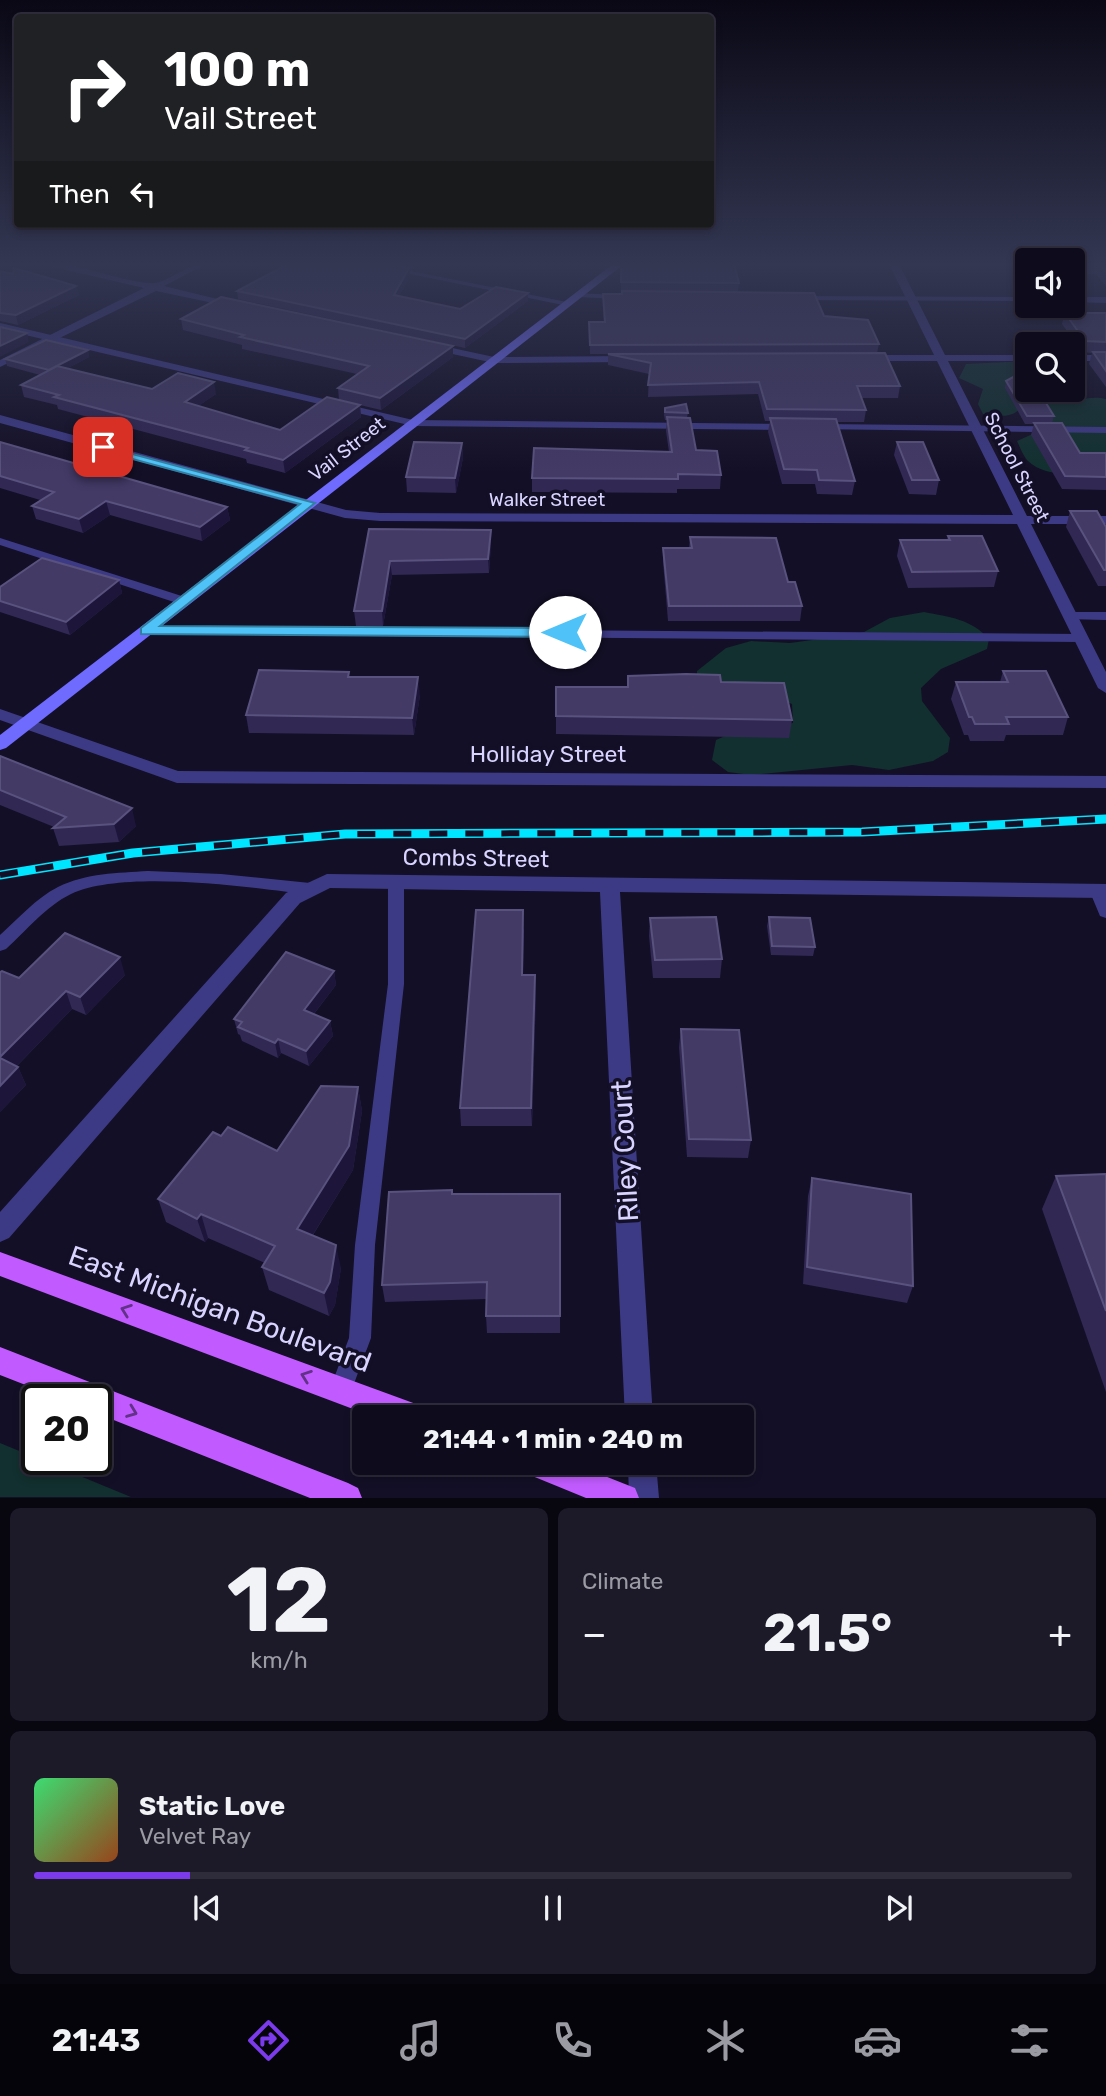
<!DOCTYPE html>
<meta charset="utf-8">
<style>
body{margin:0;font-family:Rubik,sans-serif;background:#1c1929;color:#f1f3f6;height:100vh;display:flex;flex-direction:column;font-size:26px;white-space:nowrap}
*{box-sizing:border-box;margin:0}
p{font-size:23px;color:#9b9ba3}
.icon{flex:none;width:38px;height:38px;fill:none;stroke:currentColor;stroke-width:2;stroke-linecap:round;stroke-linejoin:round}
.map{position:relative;height:1498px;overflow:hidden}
.side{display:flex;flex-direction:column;gap:10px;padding:10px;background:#08060f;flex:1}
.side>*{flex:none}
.guide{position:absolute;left:14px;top:14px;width:700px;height:214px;border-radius:7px;box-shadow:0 4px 10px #0003,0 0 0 2px #2e2b3b;background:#202124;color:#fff;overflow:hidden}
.fabs{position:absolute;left:1015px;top:248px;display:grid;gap:14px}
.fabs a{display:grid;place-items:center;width:70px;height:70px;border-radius:7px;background:#0e0b1c;box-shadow:0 4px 10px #0003,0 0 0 2px #2e2b3b;font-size:35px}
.speed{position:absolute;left:21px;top:1384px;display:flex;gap:14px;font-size:35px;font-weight:700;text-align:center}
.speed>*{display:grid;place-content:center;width:91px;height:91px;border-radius:50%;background:#0e0b1c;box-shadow:0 4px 10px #0003,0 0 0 2px #2e2b3b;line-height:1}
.speed .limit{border:4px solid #111;border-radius:10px;background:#fff;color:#111}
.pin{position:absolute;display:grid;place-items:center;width:60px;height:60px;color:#fff;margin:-30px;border-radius:14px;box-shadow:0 4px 10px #0006}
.me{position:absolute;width:77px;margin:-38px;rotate:270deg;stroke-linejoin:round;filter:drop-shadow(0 0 5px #0008)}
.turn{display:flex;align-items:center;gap:24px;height:147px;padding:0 35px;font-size:32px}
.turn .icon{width:91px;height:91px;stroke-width:2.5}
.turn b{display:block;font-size:49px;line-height:60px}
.then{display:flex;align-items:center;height:66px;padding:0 35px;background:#0003;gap:14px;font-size:26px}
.big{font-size:52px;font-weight:700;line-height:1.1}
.side .tile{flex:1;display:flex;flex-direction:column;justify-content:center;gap:10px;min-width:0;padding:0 24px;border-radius:10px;background:#1c1929}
.side .dial{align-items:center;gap:0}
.dial b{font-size:91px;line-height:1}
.song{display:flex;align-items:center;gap:21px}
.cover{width:84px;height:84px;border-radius:10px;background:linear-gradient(135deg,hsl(140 70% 55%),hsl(20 70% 35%))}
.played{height:7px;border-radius:4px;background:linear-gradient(90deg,#7c3aed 15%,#2e2b3b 15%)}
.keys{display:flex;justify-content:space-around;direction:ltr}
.heat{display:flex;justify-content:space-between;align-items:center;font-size:38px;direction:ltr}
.side .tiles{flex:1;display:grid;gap:10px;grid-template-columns:1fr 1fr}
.tile:last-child{grid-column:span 2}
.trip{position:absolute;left:352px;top:1405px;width:402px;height:70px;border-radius:7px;background:#0e0b1c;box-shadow:0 4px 10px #0003,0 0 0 2px #2e2b3b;font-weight:700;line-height:70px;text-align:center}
.menu{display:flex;height:112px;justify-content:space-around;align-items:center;background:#06040b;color:#9b9ba3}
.menu .icon{width:49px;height:49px}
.menu .active{color:#7c3aed}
.menu b{font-size:32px;color:#f1f3f6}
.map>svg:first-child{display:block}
.green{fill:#12302f}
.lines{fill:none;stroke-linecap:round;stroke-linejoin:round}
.lane{fill:#3d3a85;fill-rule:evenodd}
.street{fill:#3d3a85;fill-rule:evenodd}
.secondary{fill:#6f6bff;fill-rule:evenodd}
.primary{fill:#c25bff;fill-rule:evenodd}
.rail-casing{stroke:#00e5ff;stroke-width:9}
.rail{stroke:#130f26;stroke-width:6;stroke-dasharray:18;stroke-linecap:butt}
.wall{fill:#312854}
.shaded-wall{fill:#1d163a}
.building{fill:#433a66;stroke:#5a527e;stroke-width:2}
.oneway{stroke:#623188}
.route{fill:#4fc3f7;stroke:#337fa1;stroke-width:2}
.labels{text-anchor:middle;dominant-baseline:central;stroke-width:7;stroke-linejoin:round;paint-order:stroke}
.far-street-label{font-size:19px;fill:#d9d4ff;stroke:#130f26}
.street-label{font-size:23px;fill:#d9d4ff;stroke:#130f26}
.near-street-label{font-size:28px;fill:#d9d4ff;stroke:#130f26}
</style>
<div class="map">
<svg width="1106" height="1498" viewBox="0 0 1106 1498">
<rect width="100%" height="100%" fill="#130f26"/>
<g class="green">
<path d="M1027 361V390H1047L1052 402C1071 405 1087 394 1106 399V469C1082 472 1048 480 1028 461 1023 456 1020 447 1017 441L1037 432 1043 424 1021 408C1011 419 997 416 983 414L978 404 983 389 959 378 966 364Z"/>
<path d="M924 612C950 617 971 619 989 639L987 649 941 669 921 688 922 701 950 738 948 752 933 761 889 770 852 765 751 775 728 772 712 760 716 740 732 733 793 723 792 704 774 696 697 683V671L726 648 751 641 790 643 834 637 864 632 890 618Z"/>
<polygon points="0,1443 131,1497 0,1497"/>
</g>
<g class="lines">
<g class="lane">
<polygon points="361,264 375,264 572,303 568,306"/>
<polygon points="575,293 620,295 624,297 620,299 578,297 575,297"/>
<polygon points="795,296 1027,297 1027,301 798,300 795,300"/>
<polygon points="1106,297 1106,303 1073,302 1073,297"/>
<polygon points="0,323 413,420 786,424 791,427 786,430 413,426 0,329"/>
<polygon points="820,424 1106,427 1106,433 816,429 816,425"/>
<polygon points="0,538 188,598 190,601 184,605 180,604 0,545"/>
<polygon points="1070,612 1106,612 1106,620 1066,619 1064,616 1066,613"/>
<polygon points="146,627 1081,634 1087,638 1081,642 142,634 140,631"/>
<path d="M148 871 221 874 310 883 316 885 318 889 316 893 310 895C252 887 123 869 71 894 46 906 26 931 6 949L0 951V935C18 919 36 898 58 887 86 873 118 873 148 871Z"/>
<polygon points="396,876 402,878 404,882 404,984 375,1245 371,1338 349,1397 341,1400 333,1397 330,1389 349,1338 355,1245 388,984 388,882 390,878"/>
<polygon points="1098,886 1104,888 1106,892 1106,918 1100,916 1090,892 1092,888"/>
</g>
<g class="street">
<path d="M41 264C77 261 113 280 150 283 166 285 185 264 206 264L164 286 242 305 237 308 156 291 0 367V360L144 288Z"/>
<polygon points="889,264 899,264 945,355 1027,355 1027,361 948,361 1027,516 1106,516 1106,524 1031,524 1106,672 1106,693 1098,688 1017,524 380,521 345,518 0,423 0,415 346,510 380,513 1013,515 937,361 865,361 859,358 865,355 934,355"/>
<polygon points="429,343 494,357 631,356 637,359 631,362 494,363 425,348 423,346"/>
<rect x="1073" y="355" width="33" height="6"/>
<polygon points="0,709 178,771 1106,776 1106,788 177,783 0,720"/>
<polygon points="327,874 1106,884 1106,898 620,892 653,1418 625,1418 600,892 330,888 300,903 9,1238 0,1242 0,1212 286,893"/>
<polygon points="628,1463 656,1463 659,1498 629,1498"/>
</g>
<polygon class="secondary" points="613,264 624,264 6,748 0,750 0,735"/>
<g class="primary">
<polygon points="0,1252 416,1404 426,1408 430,1418 377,1418 0,1276"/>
<polygon points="0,1347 348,1483 358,1488 362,1498 310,1498 96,1413 96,1400 64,1400 0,1375"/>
<polygon points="521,1463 572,1463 635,1488 639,1498 586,1498 525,1473"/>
</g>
<g class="rail-casing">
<polyline id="rail" points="0,875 133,853 345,834 862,832 1106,819"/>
</g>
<use href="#rail" class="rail"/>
</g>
<g class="wall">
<polygon points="386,264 417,264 414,269"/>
<polygon points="621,264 739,283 738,292 621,291"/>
<polygon points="1019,264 1027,264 1027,273 1026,273"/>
<polygon points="1073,264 1106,264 1106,286 1096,274 1073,274"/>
<polygon points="303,265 409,268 410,277 399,296 460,309 528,301 465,348 238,299 237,291"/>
<polygon points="0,271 76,286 79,295 18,325 0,321"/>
<polygon points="603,294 824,316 879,344 877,353 900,386 898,398 861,398 866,410 864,422 837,422 855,481 852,495 817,494 815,484 782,484 768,432 770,421 765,421 758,394 648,397 649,374 608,365 608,354 590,354 589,322 604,322"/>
<polygon points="1065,313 1106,313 1106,387 1089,364 1092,353 1082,352 1062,324"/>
<polygon points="181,319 453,357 381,410 360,405 361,417 285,473 247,463 246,459 58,409 57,405 24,397 21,385 40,375 7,366 5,359 88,350 89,357 68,368 152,389 216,394 198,406 280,430 339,400 338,388 357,374 242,349 242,345 183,330"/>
<polygon points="1006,381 1054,416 1052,423 1080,453 1106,453 1106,490 1062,489 1031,435 1034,424 1025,424 1005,388"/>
<polygon points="665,408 688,413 687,417 696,450 721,475 720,489 677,489 677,493 532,492 532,478 669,452 666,431 667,420 665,420 664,415"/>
<polygon points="0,442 227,507 230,520 202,541 110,515 83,533 36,519 32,506 40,500 0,488"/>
<polygon points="897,442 939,480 936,495 909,494 894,455"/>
<polygon points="462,443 463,458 456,493 407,492 406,477"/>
<polygon points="1070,511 1106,527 1106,586 1098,586 1066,527"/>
<polygon points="369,529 491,544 489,573 392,575 383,626 356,626 354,611"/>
<polygon points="948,536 998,571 994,587 908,588 897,556 900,540 947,540"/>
<polygon points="690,537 788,582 802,606 800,621 668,621 663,562 663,548 689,548"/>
<polygon points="119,580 122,593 70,635 0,612 0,587"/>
<polygon points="1003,671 1068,717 1063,735 1006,735 1004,741 970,741 968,735 964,735 951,699 956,682 1000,682"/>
<polygon points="628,676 721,682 792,720 789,738 556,734 556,716 627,687"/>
<polygon points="420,695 414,735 249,733 246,715"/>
<polygon points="0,756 136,826 119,842 59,846 53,828 54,827 0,805"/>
<polygon points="769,917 815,947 813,956 771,955 767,926"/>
<polygon points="650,918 722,959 720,978 653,978 649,936"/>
<polygon points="524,928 523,975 536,993 532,1126 461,1126 460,1108"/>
<polygon points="334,971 336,985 314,1014 330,1021 333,1036 309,1066 281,1053 278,1058 242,1041 240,1035 238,1034 234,1019"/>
<polygon points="125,975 86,1015 72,1009 17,1066 18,1067 26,1085 0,1112 19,978"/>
<polygon points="681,1029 751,1140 748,1158 687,1157 679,1047"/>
<polygon points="358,1087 362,1111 353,1170 313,1235 341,1268 335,1305 329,1316 269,1290 262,1267 265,1263 208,1238 205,1242 166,1222 158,1199 221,1136 277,1151"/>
<polygon points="1106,1174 1106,1392 1042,1209 1056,1176"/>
<polygon points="812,1178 913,1286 907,1303 803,1284 808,1196"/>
<polygon points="453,1194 560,1194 560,1333 487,1333 486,1316 486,1299 385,1302 382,1285"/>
</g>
<g class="shaded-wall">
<polygon points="409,268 410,277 395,303 394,295"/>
<polygon points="76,286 79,295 18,325 16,315"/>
<polygon points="528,293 528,301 465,348 465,339"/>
<polygon points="27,333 29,342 0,357 0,346"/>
<polygon points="453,346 453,357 381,410 380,398"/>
<polygon points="88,350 89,357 51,377 49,370"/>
<polygon points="214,382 216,394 187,414 185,402"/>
<polygon points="360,405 361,417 285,473 283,460"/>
<polygon points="462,443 463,458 456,493 455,478"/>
<polygon points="106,501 110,515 83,533 79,519"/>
<polygon points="227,507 230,520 202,541 200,527"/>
<polygon points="491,530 491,544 489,573 488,559"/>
<polygon points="390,561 392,575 383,626 382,611"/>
<polygon points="119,580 122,593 70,635 66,622"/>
<polygon points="418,677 420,695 414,735 412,718"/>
<polygon points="132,808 136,826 119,842 114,824"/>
<polygon points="120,957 125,975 86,1015 80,997"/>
<polygon points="334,971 336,985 306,1024 304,1010"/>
<polygon points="535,975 536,993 532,1126 531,1108"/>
<polygon points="66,991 72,1009 7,1076 0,1057"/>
<polygon points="330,1021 333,1036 309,1066 306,1051"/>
<polygon points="278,1039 281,1053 278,1058 275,1043"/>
<polygon points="18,1067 26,1085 0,1112 0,1086"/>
<polygon points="358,1087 362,1111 353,1170 302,1252 297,1229"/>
<polygon points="201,1214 208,1238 205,1242 197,1219"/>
<polygon points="336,1245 341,1268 335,1305 329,1316 324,1293"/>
</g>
<g class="building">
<polygon points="288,264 303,265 306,264 385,264 409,268 394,295 460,309 496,287 528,293 465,339 237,291"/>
<polygon points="621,264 734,264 739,283 621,282"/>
<polygon points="1100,264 1106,264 1106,272"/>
<polygon points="14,268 76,286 16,315 0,313 0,271 13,274"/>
<polygon points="622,291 814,293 824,316 868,320 879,344 590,345 589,322 605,322 603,294 622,294"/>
<polygon points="221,297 453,346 380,398 338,388 369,366 240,337 244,335 181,319"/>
<polygon points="1065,313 1106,313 1106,342 1085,341"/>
<polygon points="0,327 27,333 0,346"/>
<polygon points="46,340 88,350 49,370 5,359"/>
<polygon points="1093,352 1106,352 1106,371"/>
<polygon points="885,353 900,386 857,386 866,410 767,409 759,382 648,385 651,363 608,354"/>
<polygon points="57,366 152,389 178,373 214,382 185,402 280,430 327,397 360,405 283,460 245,450 248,448 54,397 59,395 21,385"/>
<polygon points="1026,370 1027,372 1027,390 1038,390 1054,416 1027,416 1006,381"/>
<polygon points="686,404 688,413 665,412 665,408"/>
<polygon points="667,417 690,418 696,450 717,451 721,475 678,474 678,479 532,478 534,448 672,452"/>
<polygon points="770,418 836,419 855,481 819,480 817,470 784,469"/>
<polygon points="1034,423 1062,423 1080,453 1106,453 1106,477 1065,476"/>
<polygon points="0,442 227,507 200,527 106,501 79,519 32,506 54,492 0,476"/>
<polygon points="414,442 462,443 455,478 406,477"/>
<polygon points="897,442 923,442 939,480 912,480"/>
<polygon points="1070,511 1097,511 1106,527 1106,570 1104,570"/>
<polygon points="369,529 491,530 488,559 390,561 382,611 354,611"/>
<polygon points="948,536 982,536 998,571 912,572 900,540 950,540"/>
<polygon points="690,537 776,538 788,582 795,582 802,606 669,606 663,548 692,548"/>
<polygon points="42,558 119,580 66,622 0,601 0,587"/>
<polygon points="259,670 349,672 348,677 418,677 412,718 246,715"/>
<polygon points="1003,671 1046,671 1068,717 1006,717 1009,724 975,724 972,717 969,717 956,682 1008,682"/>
<polygon points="686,674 720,675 721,682 784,683 792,720 556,716 556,687 628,687 628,676"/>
<polygon points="0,756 132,808 114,824 53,828 66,817 0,790"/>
<polygon points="476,910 523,910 522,975 535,975 531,1108 460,1108"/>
<polygon points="716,917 722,959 655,960 650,918"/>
<polygon points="769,917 810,918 815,947 772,946"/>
<polygon points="65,933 120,957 80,997 66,991 0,1057 0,972 2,971 19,978"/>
<polygon points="286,952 334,971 304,1010 330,1021 306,1051 278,1039 275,1043 238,1027 242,1022 234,1019"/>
<polygon points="681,1029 739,1030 751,1140 689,1139"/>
<polygon points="0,1058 18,1067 0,1086"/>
<polygon points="321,1086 358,1087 349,1146 297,1229 336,1245 330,1282 324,1293 262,1267 275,1246 201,1214 197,1219 158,1199 213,1132 221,1136 228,1127 277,1151"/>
<polygon points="1106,1174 1106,1311 1056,1176"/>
<polygon points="812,1178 911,1194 913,1286 807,1267"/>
<polygon points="452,1190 452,1194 560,1194 560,1316 486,1316 487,1282 382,1285 389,1192"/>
</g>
<defs><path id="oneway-chevron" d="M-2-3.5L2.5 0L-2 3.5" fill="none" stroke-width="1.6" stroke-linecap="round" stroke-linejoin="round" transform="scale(1.75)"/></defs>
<g class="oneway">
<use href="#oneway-chevron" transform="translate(126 1310) rotate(-160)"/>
<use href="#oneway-chevron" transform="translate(306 1376) rotate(-160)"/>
<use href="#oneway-chevron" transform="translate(132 1412) rotate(21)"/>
</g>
<linearGradient id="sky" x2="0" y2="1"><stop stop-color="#0a0815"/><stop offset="0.56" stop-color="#333752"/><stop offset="1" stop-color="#333752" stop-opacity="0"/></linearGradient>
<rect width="1106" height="473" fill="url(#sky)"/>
<polygon class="route" points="99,445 315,503 160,626 565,628 572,632 565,637 141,634 141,628 300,504 99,450"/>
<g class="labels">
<g class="far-street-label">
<text transform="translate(347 449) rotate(-38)">Vail Street</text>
<text transform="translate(1017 467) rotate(63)">School Street</text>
<text x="547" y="499">Walker Street</text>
</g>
<g class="street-label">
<text x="548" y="754">Holliday Street</text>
<text transform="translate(476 858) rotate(1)">Combs Street</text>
</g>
<g class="near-street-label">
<text transform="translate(625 1151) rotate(-93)">Riley Court</text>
<text transform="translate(220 1309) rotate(20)">East Michigan Boulevard</text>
</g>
</g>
</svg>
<div class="fabs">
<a><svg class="icon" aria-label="sound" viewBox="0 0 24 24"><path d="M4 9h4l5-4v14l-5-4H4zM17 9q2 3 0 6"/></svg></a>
<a><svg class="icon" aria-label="search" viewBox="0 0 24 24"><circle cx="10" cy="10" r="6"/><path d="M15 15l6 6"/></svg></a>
</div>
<div class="speed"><div class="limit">20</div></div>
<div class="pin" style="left:103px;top:447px;background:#d93025"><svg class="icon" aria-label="arrive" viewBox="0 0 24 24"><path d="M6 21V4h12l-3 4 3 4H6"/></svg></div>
<svg class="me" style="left:565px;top:632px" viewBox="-20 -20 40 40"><circle r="19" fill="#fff"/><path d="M0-13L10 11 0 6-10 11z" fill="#4fc3f7"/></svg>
<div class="trip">21:44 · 1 min · 240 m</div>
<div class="guide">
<div class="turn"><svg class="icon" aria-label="right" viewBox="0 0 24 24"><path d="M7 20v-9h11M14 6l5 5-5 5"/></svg><div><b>100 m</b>Vail Street</div></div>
<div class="then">Then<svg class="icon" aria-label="left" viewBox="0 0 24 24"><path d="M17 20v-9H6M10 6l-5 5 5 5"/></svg></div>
</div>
</div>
<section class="side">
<div class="tiles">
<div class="tile dial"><b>12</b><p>km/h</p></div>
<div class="tile"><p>Climate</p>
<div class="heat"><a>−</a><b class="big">21.5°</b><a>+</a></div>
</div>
<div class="tile">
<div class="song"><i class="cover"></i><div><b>Static Love</b><p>Velvet Ray</p></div></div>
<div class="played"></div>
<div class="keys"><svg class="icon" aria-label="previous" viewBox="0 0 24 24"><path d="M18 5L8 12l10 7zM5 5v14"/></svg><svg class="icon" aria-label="pause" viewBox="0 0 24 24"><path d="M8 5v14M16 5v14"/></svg><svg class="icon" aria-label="next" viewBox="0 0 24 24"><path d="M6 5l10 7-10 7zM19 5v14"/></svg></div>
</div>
</div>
</section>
<nav class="menu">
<b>21:43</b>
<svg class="icon active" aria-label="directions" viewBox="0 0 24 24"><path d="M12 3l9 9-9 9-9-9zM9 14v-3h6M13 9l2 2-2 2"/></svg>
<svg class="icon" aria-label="music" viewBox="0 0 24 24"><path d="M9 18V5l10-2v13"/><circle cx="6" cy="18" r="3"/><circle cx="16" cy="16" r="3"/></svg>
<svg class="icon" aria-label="phone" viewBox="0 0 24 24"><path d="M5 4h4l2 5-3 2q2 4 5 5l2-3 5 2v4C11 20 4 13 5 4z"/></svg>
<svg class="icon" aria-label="climate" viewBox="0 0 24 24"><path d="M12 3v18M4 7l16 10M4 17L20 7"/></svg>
<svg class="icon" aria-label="car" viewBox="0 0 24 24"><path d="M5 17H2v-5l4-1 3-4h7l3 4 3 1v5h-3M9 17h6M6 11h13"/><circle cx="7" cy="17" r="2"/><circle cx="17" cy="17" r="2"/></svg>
<svg class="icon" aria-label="filters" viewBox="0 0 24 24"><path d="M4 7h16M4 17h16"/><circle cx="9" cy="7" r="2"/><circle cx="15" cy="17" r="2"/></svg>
</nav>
